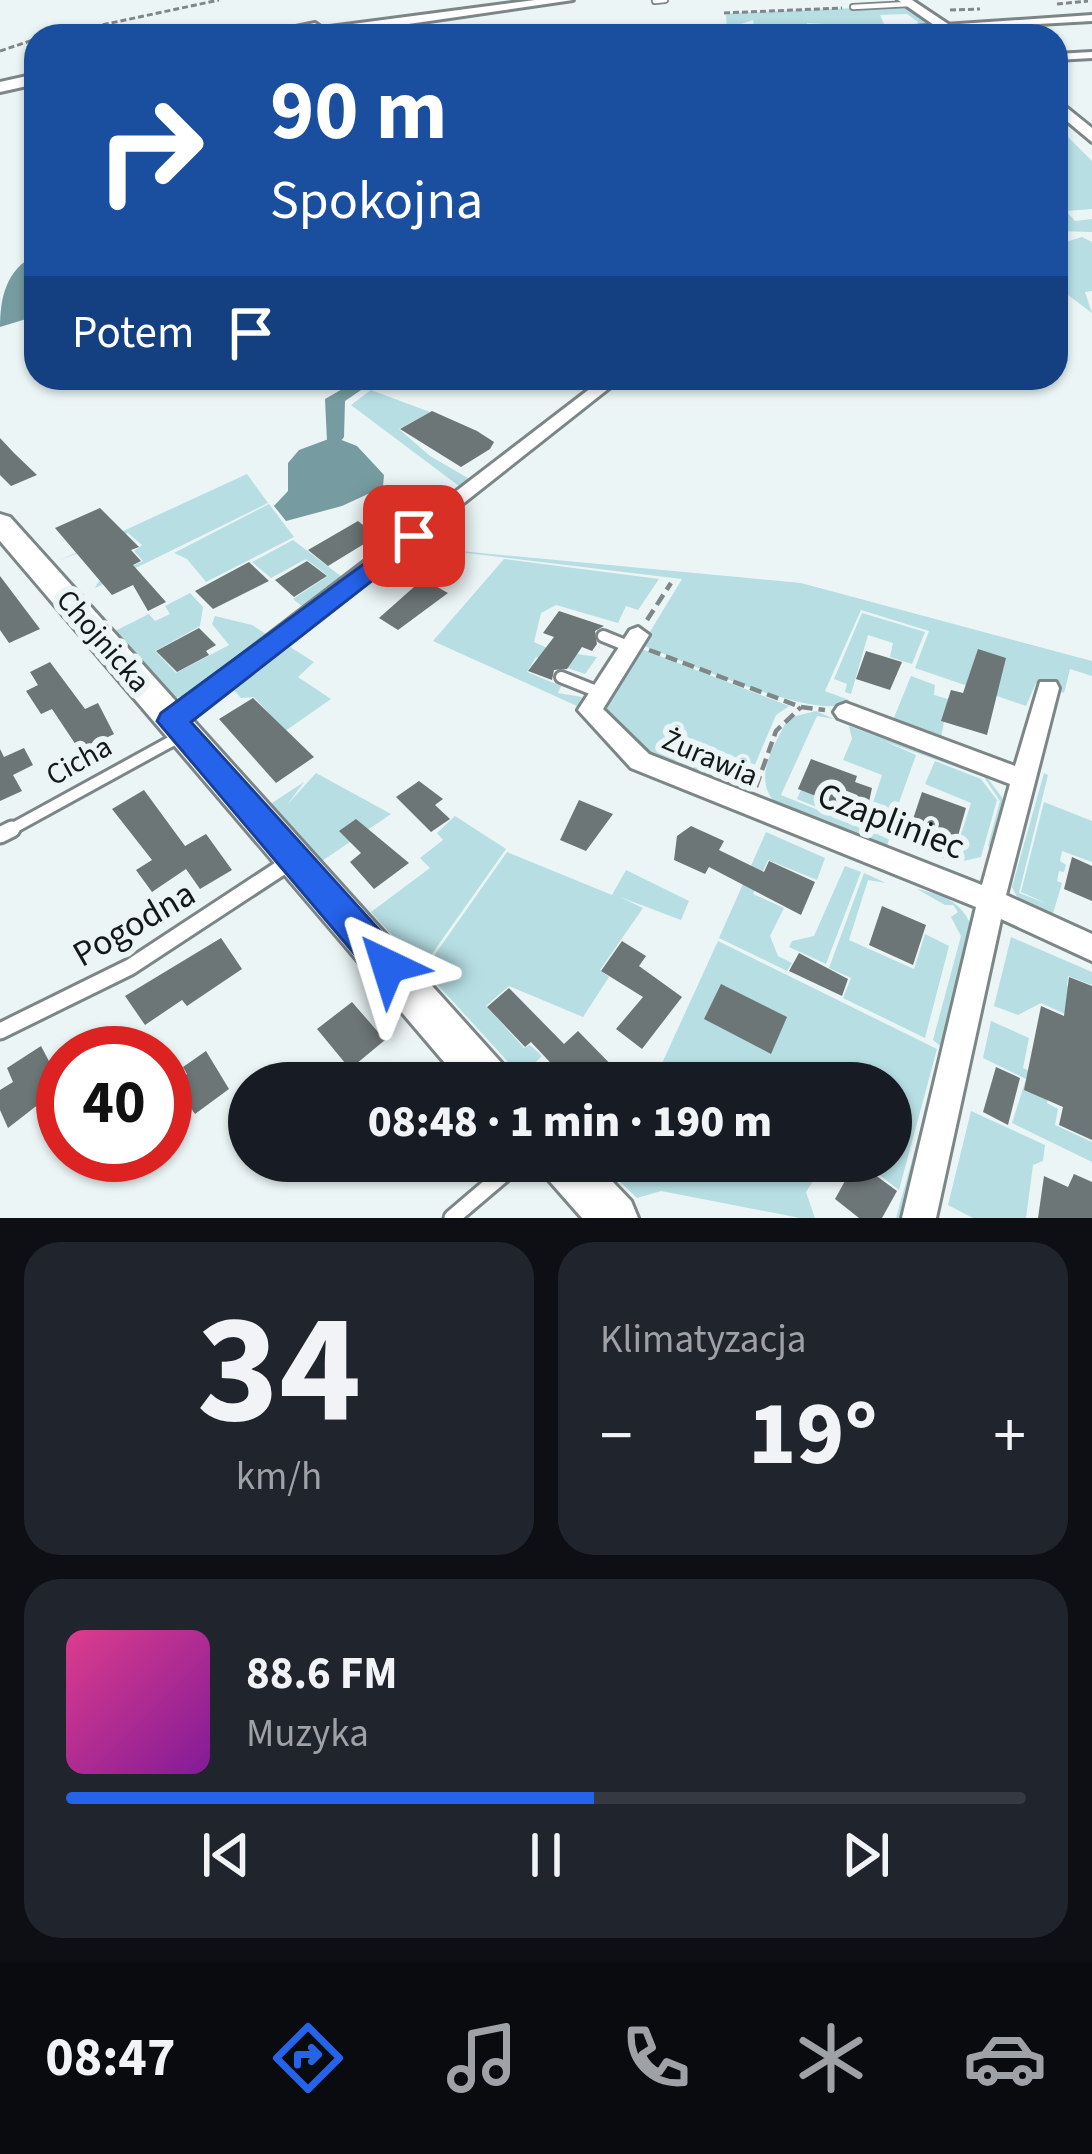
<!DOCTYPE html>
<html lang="pl">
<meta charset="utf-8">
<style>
body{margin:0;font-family:"Source Sans 3",sans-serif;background:#20242c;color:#f1f3f6;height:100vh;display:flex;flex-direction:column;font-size:45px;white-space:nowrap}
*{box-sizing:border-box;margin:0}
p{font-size:39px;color:#9ea1a6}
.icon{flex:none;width:66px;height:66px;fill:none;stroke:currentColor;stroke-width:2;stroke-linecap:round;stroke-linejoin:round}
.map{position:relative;height:1218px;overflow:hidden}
.sheet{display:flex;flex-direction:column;gap:24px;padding:24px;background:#0d0f14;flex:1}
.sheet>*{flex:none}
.top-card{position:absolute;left:24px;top:24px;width:1044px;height:366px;border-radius:36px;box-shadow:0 3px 9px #0004;background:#1a4fa0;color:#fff;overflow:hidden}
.speed{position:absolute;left:36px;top:1026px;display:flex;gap:24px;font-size:60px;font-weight:700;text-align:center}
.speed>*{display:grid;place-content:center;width:156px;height:156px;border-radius:50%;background:#171b24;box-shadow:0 3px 9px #0004;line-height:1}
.speed .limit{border:18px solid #d22;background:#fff;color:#111}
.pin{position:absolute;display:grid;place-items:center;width:102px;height:102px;color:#fff;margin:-51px;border-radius:24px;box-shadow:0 6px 18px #0006}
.me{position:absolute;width:132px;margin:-66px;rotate:319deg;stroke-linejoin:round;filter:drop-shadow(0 0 9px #0008)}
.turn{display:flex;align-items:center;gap:42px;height:252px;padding:0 48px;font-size:54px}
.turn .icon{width:156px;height:156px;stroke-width:2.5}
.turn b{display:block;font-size:84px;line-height:102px}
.then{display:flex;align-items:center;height:114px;padding:0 48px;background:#0003;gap:24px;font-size:45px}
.big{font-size:90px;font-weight:800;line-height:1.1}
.sheet .card{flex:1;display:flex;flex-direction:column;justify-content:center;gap:18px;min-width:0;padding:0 42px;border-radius:36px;background:#20242c}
.sheet .dial{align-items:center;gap:0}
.dial b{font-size:156px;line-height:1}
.song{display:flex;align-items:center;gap:36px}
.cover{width:144px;height:144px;border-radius:18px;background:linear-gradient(135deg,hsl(330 70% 55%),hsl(290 70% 35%))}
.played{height:12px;border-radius:6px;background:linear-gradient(90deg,#2563eb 55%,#363941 55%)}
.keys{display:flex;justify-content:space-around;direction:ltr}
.heat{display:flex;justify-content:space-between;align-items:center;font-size:66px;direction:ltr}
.sheet .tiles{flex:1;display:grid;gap:24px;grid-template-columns:1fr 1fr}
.card:last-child{grid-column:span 2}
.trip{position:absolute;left:228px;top:1062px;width:684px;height:120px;border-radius:60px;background:#171b24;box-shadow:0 3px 9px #0004;font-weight:800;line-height:120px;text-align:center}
.tab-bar{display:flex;height:192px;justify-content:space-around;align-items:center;background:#090b0e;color:#9ea1a6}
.tab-bar .icon{width:84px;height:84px}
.tab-bar .on{color:#2563eb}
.tab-bar b{font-size:54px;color:#f1f3f6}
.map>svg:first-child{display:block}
.green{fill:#b6dee3}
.water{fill:#769ca1}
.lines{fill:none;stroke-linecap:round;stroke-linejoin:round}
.canal{fill:#769ca1;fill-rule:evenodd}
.building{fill:#6d7677}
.lane-far2-casing{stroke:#7d8687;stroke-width:8}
.lane-far1-casing{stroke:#7d8687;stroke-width:16}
.lane-casing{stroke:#7d8687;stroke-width:21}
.street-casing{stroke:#7d8687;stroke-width:6}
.secondary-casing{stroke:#7d8687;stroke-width:6}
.primary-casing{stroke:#7d8687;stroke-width:6}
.path-far1{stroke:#808788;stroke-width:3;stroke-dasharray:6 3;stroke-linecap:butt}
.path{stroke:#808788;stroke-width:4.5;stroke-dasharray:12 6;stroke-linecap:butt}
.lane-far2{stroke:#fff;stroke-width:4.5}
.lane-far1{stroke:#fff;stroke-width:10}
.lane{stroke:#fff;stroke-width:15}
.street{fill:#fff;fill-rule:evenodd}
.secondary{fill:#fff;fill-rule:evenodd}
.primary{fill:#fff;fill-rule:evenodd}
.route{fill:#2563eb;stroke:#184099;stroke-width:3}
.labels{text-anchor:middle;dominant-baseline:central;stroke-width:12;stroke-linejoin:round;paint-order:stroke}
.street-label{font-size:30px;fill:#141818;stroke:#ebf5f6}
.near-street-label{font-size:36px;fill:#141818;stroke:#ebf5f6}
</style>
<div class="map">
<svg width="1092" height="1218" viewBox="0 0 1092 1218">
<rect width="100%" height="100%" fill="#ebf5f6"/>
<g class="green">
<polygon points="905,6 938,28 917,29 918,22 907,14 880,15 884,24 875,26 880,31 835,33 825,24 807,23 808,29 825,33 810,34 796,24 754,25 753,20 738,25 802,35 754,36 753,30 727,29 726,15 733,13"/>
<polygon points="1056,125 1092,161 1092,209 1066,211 1075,221 1092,219 1092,232 1058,231 1063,238 1056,239"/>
<polygon points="1082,237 1092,242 1092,291 1085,292 1092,313 1056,286 1056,245"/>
<polygon points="371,390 430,412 399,429 430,456 473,481 463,489 351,405"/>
<polygon points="247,474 268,503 95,588 98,582 143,561 134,551 142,545 128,533 58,561"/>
<polygon points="269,504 294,537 206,582 187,559 174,553"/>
<polygon points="293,540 342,577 303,607 293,599 328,576 306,559 271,578 252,562"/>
<path d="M417 547 801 583 1092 661V676L1070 669 1064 693 1036 683 1026 706 915 668 929 631 861 610 825 691 849 700C827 727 676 658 642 645L682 579Z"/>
<polygon points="504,559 659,579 638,610 626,606 618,623 556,605 541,613 534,642 572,659 577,654 597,657 585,674 536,657 527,672 561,686 558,693 582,697 577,706 433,641"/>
<polygon points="190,593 203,607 200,626 155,651 176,673 229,645 212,624 215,616 252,625 266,634 186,695 175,698 115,631 149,614 155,621 170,614 165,606"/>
<polygon points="862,613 925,632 912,664 890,657 893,643 868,635 851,694 845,692 847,684 834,679"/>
<polygon points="290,647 314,662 298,677 331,699 278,736 277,722 254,697 241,698 234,690"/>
<polygon points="639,648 789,706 776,715 743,793 665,765 606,717 602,706"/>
<polygon points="911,676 935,685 934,695 948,699 941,738 893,720"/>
<path d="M816 711 834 719 817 716 781 795 889 839 885 853 777 805C751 778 774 747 788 718Z"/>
<polygon points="849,726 986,776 1006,803 994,848 988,846 1000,801 984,777 884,741 916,755 887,836 797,799 801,790 868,818 882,775 843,760 852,739"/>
<polygon points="935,761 981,779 997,800 981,857 955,863 921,849 924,837 956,850 971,803 925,784"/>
<polygon points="316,773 391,814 322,861 316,855 311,857 266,807 304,782 287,805"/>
<polygon points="1044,773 1048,775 1019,893 1048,904 1021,892 1044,802 1092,821 1092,862 1062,851 1060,861 1066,865 1064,872 1059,871 1057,881 1062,883 1052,917 1019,901 1012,887"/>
<polygon points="455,816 506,849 422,968 371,912 430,868 420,858 443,840 437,833"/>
<polygon points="766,832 825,858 817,880 768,860 753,894 784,908 770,936 778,956 792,963 787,971 719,938"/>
<polygon points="507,852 612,895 626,870 689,901 681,920 620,897 643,908 600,970 609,977 583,1017 509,986 486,1006 524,1048 530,1045 542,1056 521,1076 424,970"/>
<polygon points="845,866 861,872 826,964 789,947 792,941 814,936"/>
<polygon points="864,873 886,883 868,880 849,940 914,969 925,934 949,946 925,1038 843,998 851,978 829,968"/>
<path d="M917 889C942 895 960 900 971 925L905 1218H896L943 1048 933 1040 961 936 951 917 958 912 953 905H945Z"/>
<polygon points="1011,937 1092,972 1092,985 1068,976 1067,986 1073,989 1069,1016 1041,1003 1018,1015 994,1006"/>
<polygon points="718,941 937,1049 899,1190 861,1161 891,1161 891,1083 653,1083"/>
<polygon points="991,1021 1029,1038 1023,1068 1052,1082 1047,1103 1058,1109 1055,1125 1092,1142 1092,1162 1012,1123 1026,1079 983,1058"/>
<polygon points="971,1111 1045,1145 1043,1161 1033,1165 1026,1218 973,1218 948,1205"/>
<polygon points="617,1161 837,1161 821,1169 806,1192 815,1218 800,1218 661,1191 637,1198 611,1173"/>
</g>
<g class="water">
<path d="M36 255V316L0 327C0 298 6 269 36 255Z"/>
<polygon points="334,437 357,446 384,475 383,487 342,506 286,521 274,506 288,491 288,463 299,450"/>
</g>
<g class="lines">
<polygon class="canal" points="358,380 367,386 345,401 344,437 341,441 327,441 325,399"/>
</g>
<g class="building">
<polygon points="432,411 477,431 494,442 490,449 461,467 400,429"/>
<polygon points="0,438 14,453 37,475 11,486 0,475"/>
<polygon points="100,508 139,547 131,550 141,561 133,565 166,602 148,611 133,585 112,595 55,528"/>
<polygon points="358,521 377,536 328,566 308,550"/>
<polygon points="307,561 327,576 294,597 275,580"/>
<polygon points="249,562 269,581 213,609 195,591"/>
<polygon points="0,576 40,629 9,643 0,630"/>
<polygon points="423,579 448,593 398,630 379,618"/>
<polygon points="559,611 604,626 595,631 597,644 592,651 582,647 567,669 554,670 552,680 528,671 554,637 543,633"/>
<polygon points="199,628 216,645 206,651 209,655 177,672 156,651"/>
<polygon points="978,649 1006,658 987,735 941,721 951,690 963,693"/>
<polygon points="866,651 902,662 890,690 856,679"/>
<polygon points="50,662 85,709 98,703 114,734 80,751 52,709 41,714 26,691 38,685 30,672"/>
<polygon points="253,698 314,757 276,783 219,719"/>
<polygon points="24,748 33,765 13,775 22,791 0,801 0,749 4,757"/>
<polygon points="811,759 857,776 855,782 872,788 866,816 798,789"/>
<polygon points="419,781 443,799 435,805 450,819 431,832 396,797"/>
<polygon points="144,790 185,846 206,834 232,870 200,889 186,869 152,892 136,870 152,860 112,809"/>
<polygon points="922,792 966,808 956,843 911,825"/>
<polygon points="579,800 613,814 586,851 560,840"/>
<polygon points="356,819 409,863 374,889 350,862 361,853 339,831"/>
<polygon points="691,826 724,841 719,850 764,872 769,861 815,882 801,915 709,867 705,874 674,860 677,836"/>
<polygon points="1072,857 1092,866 1092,901 1064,889"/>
<polygon points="882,906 926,925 913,965 869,945"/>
<polygon points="221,938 242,969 187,1006 182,1000 145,1025 125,996"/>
<polygon points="622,941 646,956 639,966 682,997 642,1049 616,1029 643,997 601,971"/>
<polygon points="799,953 848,979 842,996 789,971"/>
<polygon points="1069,977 1092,986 1092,1140 1059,1125 1063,1107 1024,1090 1041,1006 1064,1016"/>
<polygon points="721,984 787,1017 771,1054 704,1019"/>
<polygon points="509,988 564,1044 578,1031 629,1083 549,1083 560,1073 531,1042 525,1047 487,1007"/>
<polygon points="352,1002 385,1040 350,1069 317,1029"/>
<polygon points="41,1046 62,1086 8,1128 0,1110 0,1090 13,1082 7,1068"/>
<polygon points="206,1051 229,1089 195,1114 174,1083 187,1074 183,1067"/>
<polygon points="996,1067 1020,1078 1008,1125 983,1112"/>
<polygon points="856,1161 897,1191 882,1218 859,1218 835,1199"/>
<polygon points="1074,1174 1092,1182 1092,1218 1038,1218 1044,1176 1068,1187"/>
</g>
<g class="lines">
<g class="lane-far2-casing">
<g id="lane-far2">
<polyline points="655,1 665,0"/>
<polyline points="853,7 909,4"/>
</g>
</g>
<g class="lane-far1-casing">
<g id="lane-far1">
<polyline points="603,636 630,647"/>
<polyline points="561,677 601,693"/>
<polyline points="6,832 181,736"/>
</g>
</g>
<g class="lane-casing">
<g id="lane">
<polyline points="0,835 12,829"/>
<polyline points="0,1031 130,967 290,862"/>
<polyline points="452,1218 519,1161"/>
</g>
</g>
<g class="street-casing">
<g id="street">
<polygon points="1092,15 1092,21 821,36 826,33"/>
<polygon points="1092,52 1092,58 1056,60 1056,54"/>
<polygon points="604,378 622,378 180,727 164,727 160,721 164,715"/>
<polygon points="638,627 649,635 603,709 649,754 982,885 1010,784 838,718 834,712 838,706 846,703 1015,766 1040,682 1056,682 1059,688 1006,895 1092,934 1092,961 1001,919 936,1218 902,1218 976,907 631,768 578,710 630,630"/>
</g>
</g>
<g class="secondary-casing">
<g id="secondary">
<polygon points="898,0 912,0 966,36 950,36"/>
<polygon points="1056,99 1092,128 1092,142 1056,112"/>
<polygon points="0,514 10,517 506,1068 513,1083 462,1083 0,541"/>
<polygon points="539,1161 593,1161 631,1201 638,1218 582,1218 546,1177"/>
</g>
</g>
<g class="primary-casing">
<g id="primary">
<polygon points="535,0 573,0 326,36 252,36 315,23 322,28"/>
<polygon points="36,74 36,84 0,92 0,82"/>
</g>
</g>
<g class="path-far1">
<polyline points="1057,4 1088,1"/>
<polyline points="950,10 980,9"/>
<polyline points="724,13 842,8"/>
<polyline points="50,36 219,0"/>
<polyline points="0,51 36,39"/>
</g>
<g class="path">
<polyline points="647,620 671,583"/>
<polyline points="649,650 801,707 825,710"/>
<polyline points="756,787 776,731 801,707"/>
</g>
<use href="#lane-far2" class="lane-far2"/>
<use href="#lane-far1" class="lane-far1"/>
<use href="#lane" class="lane"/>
<use href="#street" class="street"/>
<use href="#secondary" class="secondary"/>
<use href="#primary" class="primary"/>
</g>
<polygon class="route" points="414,527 423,530 427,536 423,541 191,722 401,954 406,966 401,978 388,983 375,978 157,721 161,713"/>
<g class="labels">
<g class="street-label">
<text transform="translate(103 641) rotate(49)">Chojnicka</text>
<text transform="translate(710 758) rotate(23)">Żurawia</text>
<text transform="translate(79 761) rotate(-29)">Cicha</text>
</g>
<g class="near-street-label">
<text transform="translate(891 821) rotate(21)">Czapliniec</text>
<text transform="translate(134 924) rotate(-30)">Pogodna</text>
</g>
</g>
</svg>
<div class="speed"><div class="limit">40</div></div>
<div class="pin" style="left:414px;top:536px;background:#d93025"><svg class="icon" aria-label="arrive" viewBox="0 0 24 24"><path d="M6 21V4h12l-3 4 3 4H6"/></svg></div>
<svg class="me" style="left:388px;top:966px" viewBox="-20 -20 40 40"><path d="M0-17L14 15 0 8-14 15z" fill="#2563eb" stroke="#fff" stroke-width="4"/></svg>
<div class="trip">08:48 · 1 min · 190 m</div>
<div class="top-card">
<div class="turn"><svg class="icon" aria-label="right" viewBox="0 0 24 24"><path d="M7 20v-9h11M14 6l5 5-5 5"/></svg><div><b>90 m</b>Spokojna</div></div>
<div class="then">Potem<svg class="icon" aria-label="arrive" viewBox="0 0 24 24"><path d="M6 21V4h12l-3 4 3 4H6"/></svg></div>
</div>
</div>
<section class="sheet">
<div class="tiles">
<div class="card dial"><b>34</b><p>km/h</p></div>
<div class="card"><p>Klimatyzacja</p>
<div class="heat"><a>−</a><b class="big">19°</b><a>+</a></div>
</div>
<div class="card">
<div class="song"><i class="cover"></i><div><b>88.6 FM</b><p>Muzyka</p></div></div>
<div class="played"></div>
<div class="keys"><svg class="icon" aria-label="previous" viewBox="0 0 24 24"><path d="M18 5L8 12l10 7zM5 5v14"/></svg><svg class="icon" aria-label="pause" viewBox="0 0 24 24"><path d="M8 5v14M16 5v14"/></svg><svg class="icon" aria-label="next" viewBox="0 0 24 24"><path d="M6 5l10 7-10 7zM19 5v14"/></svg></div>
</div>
</div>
</section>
<nav class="tab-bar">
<b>08:47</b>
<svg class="icon on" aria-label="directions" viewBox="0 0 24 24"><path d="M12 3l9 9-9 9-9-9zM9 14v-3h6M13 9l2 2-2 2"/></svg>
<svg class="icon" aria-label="music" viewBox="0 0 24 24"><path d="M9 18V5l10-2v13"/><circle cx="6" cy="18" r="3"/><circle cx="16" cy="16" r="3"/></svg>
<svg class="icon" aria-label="phone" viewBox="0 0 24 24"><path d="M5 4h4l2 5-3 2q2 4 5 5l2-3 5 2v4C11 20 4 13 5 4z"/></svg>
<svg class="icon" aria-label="climate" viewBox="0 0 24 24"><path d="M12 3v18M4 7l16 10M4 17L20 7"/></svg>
<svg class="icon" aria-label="car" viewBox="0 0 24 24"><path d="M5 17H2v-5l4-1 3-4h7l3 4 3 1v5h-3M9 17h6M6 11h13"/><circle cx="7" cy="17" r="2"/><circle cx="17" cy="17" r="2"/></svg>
</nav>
